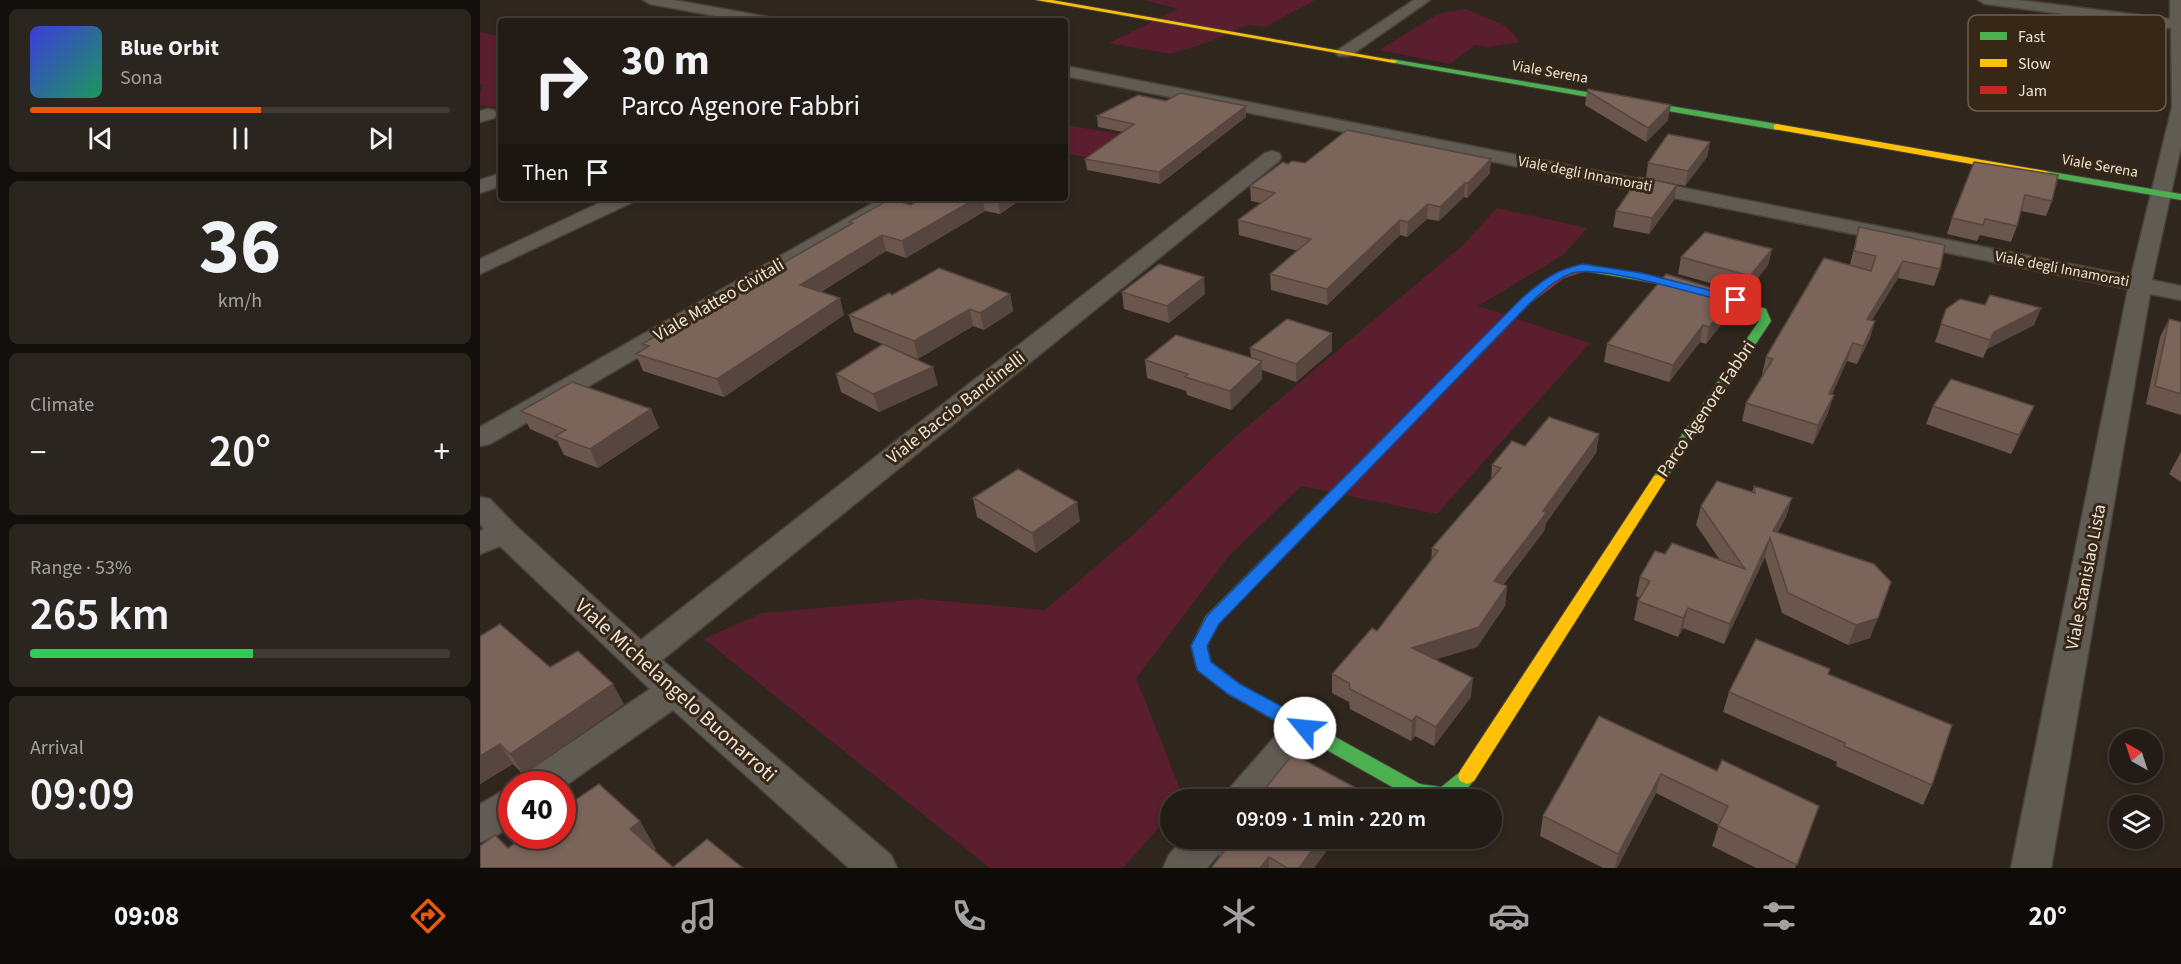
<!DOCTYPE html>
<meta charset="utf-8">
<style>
body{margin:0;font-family:"Source Sans 3",sans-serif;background:#2b251f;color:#f1f3f6;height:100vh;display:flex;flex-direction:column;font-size:22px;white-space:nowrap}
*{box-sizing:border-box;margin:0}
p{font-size:20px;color:#a3a1a1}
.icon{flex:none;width:33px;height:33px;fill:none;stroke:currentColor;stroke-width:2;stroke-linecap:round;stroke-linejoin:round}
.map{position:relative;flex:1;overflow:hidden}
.drawer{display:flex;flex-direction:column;gap:9px;padding:9px;background:#130f0c;width:480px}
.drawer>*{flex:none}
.guide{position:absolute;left:18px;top:18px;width:570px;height:183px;border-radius:6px;box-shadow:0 3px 9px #0003,0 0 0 2px #403a35;background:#231c16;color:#f1f3f6;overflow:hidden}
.needle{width:39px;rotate:321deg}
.buttons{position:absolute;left:1629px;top:729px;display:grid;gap:12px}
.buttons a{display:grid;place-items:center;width:54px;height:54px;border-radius:50%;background:#231c16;box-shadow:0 3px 9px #0003,0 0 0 2px #403a35;font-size:30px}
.speed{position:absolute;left:18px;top:771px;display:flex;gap:12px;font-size:30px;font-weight:700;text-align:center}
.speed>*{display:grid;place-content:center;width:78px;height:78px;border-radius:50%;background:#231c16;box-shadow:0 3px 9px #0003,0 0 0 2px #403a35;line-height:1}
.speed .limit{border:9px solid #d22;background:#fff;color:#111}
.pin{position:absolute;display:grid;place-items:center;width:51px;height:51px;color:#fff;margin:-26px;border-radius:12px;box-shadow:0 3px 9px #0006}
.me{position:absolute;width:66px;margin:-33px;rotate:298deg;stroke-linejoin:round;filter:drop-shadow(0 0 4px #0008)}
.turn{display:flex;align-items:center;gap:21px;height:126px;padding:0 24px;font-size:27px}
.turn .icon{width:78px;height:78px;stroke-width:2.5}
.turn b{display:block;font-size:42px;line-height:51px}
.then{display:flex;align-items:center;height:57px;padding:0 24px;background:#0003;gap:12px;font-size:22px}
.big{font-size:45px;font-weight:600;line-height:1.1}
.drawer .tile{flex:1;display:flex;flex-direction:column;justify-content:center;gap:9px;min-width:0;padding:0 21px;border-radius:9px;background:#2b251f}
.drawer .dial{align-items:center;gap:0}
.dial b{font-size:78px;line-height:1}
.song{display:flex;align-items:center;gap:18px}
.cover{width:72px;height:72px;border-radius:9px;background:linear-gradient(135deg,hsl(240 70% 55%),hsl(150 70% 35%))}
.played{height:6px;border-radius:3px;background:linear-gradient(90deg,#ea580c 55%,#403a35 55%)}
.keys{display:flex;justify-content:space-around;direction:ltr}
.heat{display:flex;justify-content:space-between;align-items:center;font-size:33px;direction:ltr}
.charge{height:9px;border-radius:4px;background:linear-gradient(90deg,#34c759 53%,#403a35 0)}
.trip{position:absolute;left:680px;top:789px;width:342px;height:60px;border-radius:30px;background:#231c16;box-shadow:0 3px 9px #0003,0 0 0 2px #403a35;font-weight:600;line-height:60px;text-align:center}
.tab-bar{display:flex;height:96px;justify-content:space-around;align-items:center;background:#0e0b09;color:#a3a1a1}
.tab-bar .icon{width:42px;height:42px}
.tab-bar .current{color:#ea580c}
.tab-bar b{font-size:27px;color:#f1f3f6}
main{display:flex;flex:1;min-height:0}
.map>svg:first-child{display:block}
.green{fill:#5b1e2e}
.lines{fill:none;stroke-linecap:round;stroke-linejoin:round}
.street-casing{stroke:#49423a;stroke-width:3}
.fast-casing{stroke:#49423a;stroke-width:2}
.slow-casing{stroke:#49423a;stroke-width:2}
.jam-casing{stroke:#49423a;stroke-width:2}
.street{fill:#605b53;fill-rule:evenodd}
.fast{fill:#4caf50;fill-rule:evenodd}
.slow{fill:#ffc107;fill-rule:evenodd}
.jam{fill:#c62828;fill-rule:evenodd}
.wall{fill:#6a564d}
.shaded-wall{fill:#56463f}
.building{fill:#7b645a;stroke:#56463f;stroke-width:1.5}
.route{fill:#1a73e8;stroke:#114b97;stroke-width:1.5}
.labels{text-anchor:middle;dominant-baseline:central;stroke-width:6;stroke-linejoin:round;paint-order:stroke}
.far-street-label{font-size:15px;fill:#ede3d8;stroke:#362716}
.street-label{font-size:18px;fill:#ede3d8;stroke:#362716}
.near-street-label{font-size:21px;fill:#ede3d8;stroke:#362716}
.key{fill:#362716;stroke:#6d5f50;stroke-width:1.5}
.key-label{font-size:16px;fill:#ede3d8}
</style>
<main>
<section class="drawer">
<div class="tile">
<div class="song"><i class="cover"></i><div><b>Blue Orbit</b><p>Sona</p></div></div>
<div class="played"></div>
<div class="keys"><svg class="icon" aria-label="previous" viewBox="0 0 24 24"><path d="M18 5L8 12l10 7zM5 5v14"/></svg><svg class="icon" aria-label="pause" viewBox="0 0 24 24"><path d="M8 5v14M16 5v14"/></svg><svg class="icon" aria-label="next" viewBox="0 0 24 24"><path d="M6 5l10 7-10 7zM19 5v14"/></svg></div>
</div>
<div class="tile dial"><b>36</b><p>km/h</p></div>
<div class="tile"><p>Climate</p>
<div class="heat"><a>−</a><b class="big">20°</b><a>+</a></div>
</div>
<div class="tile"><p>Range · 53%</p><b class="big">265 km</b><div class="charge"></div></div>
<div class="tile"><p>Arrival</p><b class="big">09:09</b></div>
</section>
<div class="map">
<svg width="1701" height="868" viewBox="0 0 1701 868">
<rect width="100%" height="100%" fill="#2f261d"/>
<g class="green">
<polygon points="664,0 835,0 785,27 768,25 731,41 691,54 629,43 698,9"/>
<polygon points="986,9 1026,26 1040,42 1009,47 995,45 970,64 899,50 958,14"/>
<polygon points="0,32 21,37 21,108 0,105 0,92 3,85 0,84"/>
<polygon points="585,125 648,135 616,159 585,153"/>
<polygon points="1017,208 1107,228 1083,255 998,306 1110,343 957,514 821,486 749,556 656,678 704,799 690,800 690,815 643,868 510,868 224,639 282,613 440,599 565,610 657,531 756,436 984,244"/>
</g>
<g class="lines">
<g class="street-casing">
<g id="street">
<polygon points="163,0 194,0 288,17 295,21 263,21 170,4"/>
<polygon points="934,0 950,0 870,56 858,56 856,53 858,50"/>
<polygon points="1498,0 1539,0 1690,19 1690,0 1701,0 1701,147 1672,280 1701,286 1701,300 1670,294 1571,868 1531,868 1648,289 585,76 585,66 1651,276 1692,107 1691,28 1505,4"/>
<polygon points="8,109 14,110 17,114 14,118 0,122 0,111"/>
<polygon points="792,151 799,153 801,157 799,161 182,660 411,855 417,868 369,868 193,710 82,788 82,784 41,784 46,773 170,689 20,546 0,554 0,531 4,529 0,524 0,497 10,499 34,524 161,640 785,153"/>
<polygon points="21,173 21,186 0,193 0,180"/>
<polygon points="130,198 156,198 153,202 0,274 0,259"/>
<polygon points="402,198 426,198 423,202 10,444 0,446 0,427"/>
<polygon points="825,713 838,717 843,727 838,737 785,800 743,800 749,789 812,717"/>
<polygon points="32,788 32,825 14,837 0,842 0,804 19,793"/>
<polygon points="703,838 747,838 742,850 727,868 683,868 689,855"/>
</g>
</g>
<g class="fast-casing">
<g id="fast">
<polygon points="911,59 1297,124 1301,127 1297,130 914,63 910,61"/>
<polygon points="1566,171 1701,194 1701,200 1563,176 1563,172"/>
<polygon points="1103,265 1194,280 1286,309 1291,321 1184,482 1174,482 1172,479 1279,321 1277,313 1192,286 1099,270 1097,268"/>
<path d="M834 511 839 513 841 516 839 519 738 623 727 646 731 662 760 684 940 784 961 787C972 780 981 766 994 771L996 776C984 801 955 805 930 797L748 694 717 670 711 646 726 616 829 513Z"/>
</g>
</g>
<g class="slow-casing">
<g id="slow">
<polygon points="556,0 572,0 918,61 914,63"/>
<polygon points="1297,124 1566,171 1571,174 1566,177 1294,129 1294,125"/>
<polygon points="1179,475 1186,479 994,781 987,784 980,781 978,776 980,771 1174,476"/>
</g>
</g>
<g class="jam-casing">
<polygon id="jam" points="1103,265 1109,268 1107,270 1083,278 1050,303 839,519 829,519 827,516 829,513 1042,299 1075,274"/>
</g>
<use href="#street" class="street"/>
<use href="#fast" class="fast"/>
<use href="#slow" class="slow"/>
<use href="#jam" class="jam"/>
</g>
<g class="wall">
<polygon points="1107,91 1188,120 1166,142 1105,105"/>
<polygon points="686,101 766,106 766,117 680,184 607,170 605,159 643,132 618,127 617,116"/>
<polygon points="1230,142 1227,157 1205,186 1166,178 1168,163"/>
<polygon points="825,163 1010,173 987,198 984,197 959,221 947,219 927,237 920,235 847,305 791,290 790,274 818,251 759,235 758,220 781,203 771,201 770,186 808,164"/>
<polygon points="1578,175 1572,201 1566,216 1541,211 1537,226 1531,242 1500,235 1497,241 1467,234 1472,218"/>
<polygon points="442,198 543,198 520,214 505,211 426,258 406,251 341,292 364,315 244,397 163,371 156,354 164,349 162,344 370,225 369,222 431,205"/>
<polygon points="1194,200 1169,234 1133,227 1136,211"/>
<polygon points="1379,227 1460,269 1454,286 1418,278 1392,320 1390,338 1377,364 1367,361 1352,394 1348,413 1333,444 1262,421 1266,403 1283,376 1282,375 1286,357 1370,265"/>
<polygon points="1292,249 1288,265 1266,293 1198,274 1201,257"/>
<polygon points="642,292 725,294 689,323 644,309"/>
<polygon points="530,294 533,311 504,330 493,326 438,359 417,350 458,385 399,412 361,392 356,374 402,344 374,332 369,315 412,295"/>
<polygon points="1255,295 1251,312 1226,344 1220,342 1189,382 1124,362 1127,344"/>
<polygon points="1505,305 1561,308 1554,325 1507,349 1503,358 1455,342 1466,309"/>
<polygon points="1689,319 1701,322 1701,415 1666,404 1680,337"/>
<polygon points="770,348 852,351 816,382 782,370 782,379 751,410 707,395 706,391 667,378 665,360 771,358"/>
<polygon points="1453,406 1546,424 1531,454 1446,424"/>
<polygon points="171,409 179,428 118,468 84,455 77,441 50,429 41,411"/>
<polygon points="1119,434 1116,453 1066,523 1064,531 1023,585 1027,586 1025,606 997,647 956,659 991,697 954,746 935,736 931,741 870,709 869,702 852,693 852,674 897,631 951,560 952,548 1011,480 1012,465 1045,446"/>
<polygon points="1701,452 1701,482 1689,474"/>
<polygon points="1274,486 1312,498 1306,517 1297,533 1390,638 1368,645 1302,613 1285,557 1244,644 1203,628 1198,637 1154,620 1158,601 1160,598 1156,596 1160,577 1185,554 1240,560 1216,525 1221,506 1272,492"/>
<polygon points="493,498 600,521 556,553 497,517"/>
<polygon points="0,636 70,667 144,704 43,774 33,764 0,784"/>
<polygon points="1349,674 1452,785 1443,805 1356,766 1357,762 1243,712 1249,692"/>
<polygon points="1119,716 1237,771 1339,806 1315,868 1276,868 1232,846 1239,825 1176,793 1137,868 1123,868 1060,836 1063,816"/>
<polygon points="856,838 834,868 731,868 739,858 738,846"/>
</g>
<g class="shaded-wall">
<polygon points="1191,105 1188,120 1166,142 1168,128"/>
<polygon points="766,106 766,117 680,184 679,172"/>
<polygon points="1230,142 1227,157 1205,186 1208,171"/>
<polygon points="1011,159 1010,173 987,198 988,183"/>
<polygon points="985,183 984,197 959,221 960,207"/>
<polygon points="1197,185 1194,200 1169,234 1172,218"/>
<polygon points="497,198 502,198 505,211 426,258 422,241"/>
<polygon points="517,198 543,198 520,214"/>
<polygon points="948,204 947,219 927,237 928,222"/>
<polygon points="920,220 920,235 847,305 847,289"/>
<polygon points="402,235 406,251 325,301 320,285"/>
<polygon points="1292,249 1288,265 1266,293 1270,276"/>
<polygon points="1423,261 1418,278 1382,336 1387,319"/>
<polygon points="724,277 725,294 689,323 687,306"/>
<polygon points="530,294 533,311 504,330 500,313"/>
<polygon points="1255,295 1251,312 1226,344 1229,327"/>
<polygon points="360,298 364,315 244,397 237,379"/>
<polygon points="1561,308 1554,325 1507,349 1503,358 1514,332"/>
<polygon points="490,309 493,326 438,359 434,341"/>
<polygon points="1395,321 1390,338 1377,364 1383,346"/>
<polygon points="1223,325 1220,342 1189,382 1193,365"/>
<polygon points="852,333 852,351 816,382 816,364"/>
<polygon points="1373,343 1367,361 1344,412 1349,394"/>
<polygon points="782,361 782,379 751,410 750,391"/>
<polygon points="453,367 458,385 399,412 393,394"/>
<polygon points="1354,395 1348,413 1333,444 1338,425"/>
<polygon points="1554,406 1546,424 1531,454 1539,435"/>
<polygon points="171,409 179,428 118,468 110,449"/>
<polygon points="1119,434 1116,453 1066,523 1064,531 1011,600 1014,581 1063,511"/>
<polygon points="1312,498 1306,517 1292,543 1293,531"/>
<polygon points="597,502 600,521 556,553 552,533"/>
<polygon points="1290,538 1285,557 1244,644 1250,624"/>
<polygon points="1027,586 1025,606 997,647 931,667 932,648"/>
<polygon points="1208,608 1203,628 1198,637 1203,618"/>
<polygon points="1398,618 1390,638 1368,645 1376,625"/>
<polygon points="993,678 991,697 954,746 956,727"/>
<polygon points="133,684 144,704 43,774 30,754"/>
<polygon points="936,716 935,736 931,741 932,721"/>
<polygon points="20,744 33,764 0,784 0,756"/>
<polygon points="1181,774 1176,793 1137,868 1135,868 1138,854"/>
<polygon points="878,789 878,800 870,800"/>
<polygon points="160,821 176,849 166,857 150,829"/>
<polygon points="841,838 856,838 834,868 819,868"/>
<polygon points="789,857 789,868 780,868"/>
</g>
<g class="building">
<polygon points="1108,89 1191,105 1168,128 1107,91"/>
<polygon points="700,93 766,106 679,172 605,159 654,124 617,116 658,95 686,101"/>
<polygon points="867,130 1011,159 988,183 985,183 960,207 948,204 928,222 920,220 847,289 790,274 831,239 758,220 795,193 770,186 803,162 808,164 812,161 825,163"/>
<polygon points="1188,134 1230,142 1208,171 1168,163"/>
<polygon points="1494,162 1578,175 1572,201 1545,195 1537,226 1505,219 1503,225 1472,218"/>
<polygon points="1159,177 1197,185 1172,218 1136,211"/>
<polygon points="442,198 497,198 422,241 402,235 320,285 360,298 237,379 156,354 169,346 162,344 373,223 369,222 410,199 431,205"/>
<polygon points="1379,227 1465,245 1460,269 1423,261 1387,319 1395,321 1383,346 1373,343 1349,394 1354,395 1338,425 1266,403 1293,359 1286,357 1344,258 1391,271 1396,256 1374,251"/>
<polygon points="1225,232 1292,249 1270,276 1201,257"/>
<polygon points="679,264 724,277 687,306 642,292"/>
<polygon points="459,268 530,294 500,313 490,309 434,341 369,315 409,293 412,295"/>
<polygon points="1186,274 1255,295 1229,327 1223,325 1193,365 1127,344"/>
<polygon points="1510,295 1561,308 1514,332 1510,340 1461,324 1466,309 1480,299 1505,305"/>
<polygon points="807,319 852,333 816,364 770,348"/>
<polygon points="1689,319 1701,322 1701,394 1675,386"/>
<polygon points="696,335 782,361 750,391 705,377 708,374 665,360"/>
<polygon points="403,344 453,367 393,394 356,374"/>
<polygon points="1471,379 1554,406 1539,435 1453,406"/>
<polygon points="92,382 171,409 110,449 75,436 86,430 41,411"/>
<polygon points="1069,417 1119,434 1063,511 1067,512 1014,581 1027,586 999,627 932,648 993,678 956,727 936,716 932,721 870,689 869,683 852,674 892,628 897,631 958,551 952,548 1021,468 1012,465 1032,441 1045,446"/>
<polygon points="538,469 597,502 552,533 493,498"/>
<polygon points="1237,481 1275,493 1274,486 1312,498 1293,531 1394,564 1411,582 1398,618 1376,625 1308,593 1290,538 1250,624 1208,608 1203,618 1158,601 1170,581 1160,577 1175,551 1185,554 1192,543 1265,569 1221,506"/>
<polygon points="20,624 70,667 98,651 133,684 30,754 20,744 0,756 0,636"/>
<polygon points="1276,639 1350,669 1348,674 1472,725 1452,785 1364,746 1365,743 1249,692"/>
<polygon points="1119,716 1237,771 1242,760 1339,806 1317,865 1238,826 1248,806 1181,774 1138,854 1063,816"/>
<polygon points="813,754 878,789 870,800 776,800"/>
<polygon points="119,784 160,821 150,829 193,867 227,839 263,868 0,868 0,846 15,835 28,848 45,836 82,836 82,809"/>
<polygon points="744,838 841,838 819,868 807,868 789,857 780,868 731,868 745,850 738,846"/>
</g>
<path class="route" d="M1103 264 1162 273 1260 298 1261 300 1256 304C1222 296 1120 264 1092 273 1075 279 1063 292 1050 303L739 624 727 646 731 662 760 684 831 722 834 728 831 733 825 735 818 733 748 694 717 670 711 646 727 616 1042 298C1063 280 1075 270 1103 264Z"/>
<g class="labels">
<g class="far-street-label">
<text transform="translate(1070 72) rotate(10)">Viale Serena</text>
<text transform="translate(1620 166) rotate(10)">Viale Serena</text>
<text transform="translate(1105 174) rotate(11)">Viale degli Innamorati</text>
<text transform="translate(1582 269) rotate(11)">Viale degli Innamorati</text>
</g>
<g class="street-label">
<text transform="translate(239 300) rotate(-30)">Viale Matteo Civitali</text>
<text transform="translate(476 408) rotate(-38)">Viale Baccio Bandinelli</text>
<text transform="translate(1226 409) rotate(-56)">Parco Agenore Fabbri</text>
<text transform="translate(1606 577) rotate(-79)">Viale Stanislao Lista</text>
</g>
<g class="near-street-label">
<text transform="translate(196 690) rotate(42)">Viale Michelangelo Buonarroti</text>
</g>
</g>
<rect x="1488" y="15" width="198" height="96" rx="9" class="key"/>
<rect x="1500" y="32" width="27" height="8" fill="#4caf50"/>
<rect x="1500" y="59" width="27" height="8" fill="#ffc107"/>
<rect x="1500" y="86" width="27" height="8" fill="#c62828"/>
<g class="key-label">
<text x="1538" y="42">Fast</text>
<text x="1538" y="69">Slow</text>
<text x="1538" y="96">Jam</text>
</g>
</svg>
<div class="buttons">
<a><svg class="needle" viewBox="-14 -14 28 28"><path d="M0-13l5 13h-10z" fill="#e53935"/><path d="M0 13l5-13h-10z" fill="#a3a1a1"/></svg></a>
<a><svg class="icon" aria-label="layers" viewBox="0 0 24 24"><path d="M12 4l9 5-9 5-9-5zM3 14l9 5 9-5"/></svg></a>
</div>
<div class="speed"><div class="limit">40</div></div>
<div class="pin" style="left:1256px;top:300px;background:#d93025"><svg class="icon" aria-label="arrive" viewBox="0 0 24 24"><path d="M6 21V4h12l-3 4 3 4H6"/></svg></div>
<svg class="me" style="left:825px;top:728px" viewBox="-20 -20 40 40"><circle r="19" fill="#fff"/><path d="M0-13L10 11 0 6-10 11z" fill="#1a73e8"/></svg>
<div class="trip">09:09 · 1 min · 220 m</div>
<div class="guide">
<div class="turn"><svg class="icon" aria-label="right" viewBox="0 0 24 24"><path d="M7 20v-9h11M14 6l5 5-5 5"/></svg><div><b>30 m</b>Parco Agenore Fabbri</div></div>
<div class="then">Then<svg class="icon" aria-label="arrive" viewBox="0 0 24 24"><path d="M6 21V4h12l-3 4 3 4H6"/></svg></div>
</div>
</div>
</main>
<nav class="tab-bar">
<b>09:08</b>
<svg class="icon current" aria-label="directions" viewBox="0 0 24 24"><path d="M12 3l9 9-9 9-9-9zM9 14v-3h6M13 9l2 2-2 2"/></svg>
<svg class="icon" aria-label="music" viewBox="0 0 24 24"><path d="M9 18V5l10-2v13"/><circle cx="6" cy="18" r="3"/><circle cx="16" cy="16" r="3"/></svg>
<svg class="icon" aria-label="phone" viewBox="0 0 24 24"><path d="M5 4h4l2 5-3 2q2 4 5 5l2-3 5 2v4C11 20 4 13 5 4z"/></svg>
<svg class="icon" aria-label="climate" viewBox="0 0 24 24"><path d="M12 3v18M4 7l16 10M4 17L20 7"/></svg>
<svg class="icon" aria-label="car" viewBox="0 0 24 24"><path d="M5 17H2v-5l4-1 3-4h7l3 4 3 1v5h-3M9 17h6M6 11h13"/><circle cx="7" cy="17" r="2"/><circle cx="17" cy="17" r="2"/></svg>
<svg class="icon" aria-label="filters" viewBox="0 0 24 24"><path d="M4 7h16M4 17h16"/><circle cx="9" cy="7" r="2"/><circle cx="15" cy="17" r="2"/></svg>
<b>20°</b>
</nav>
